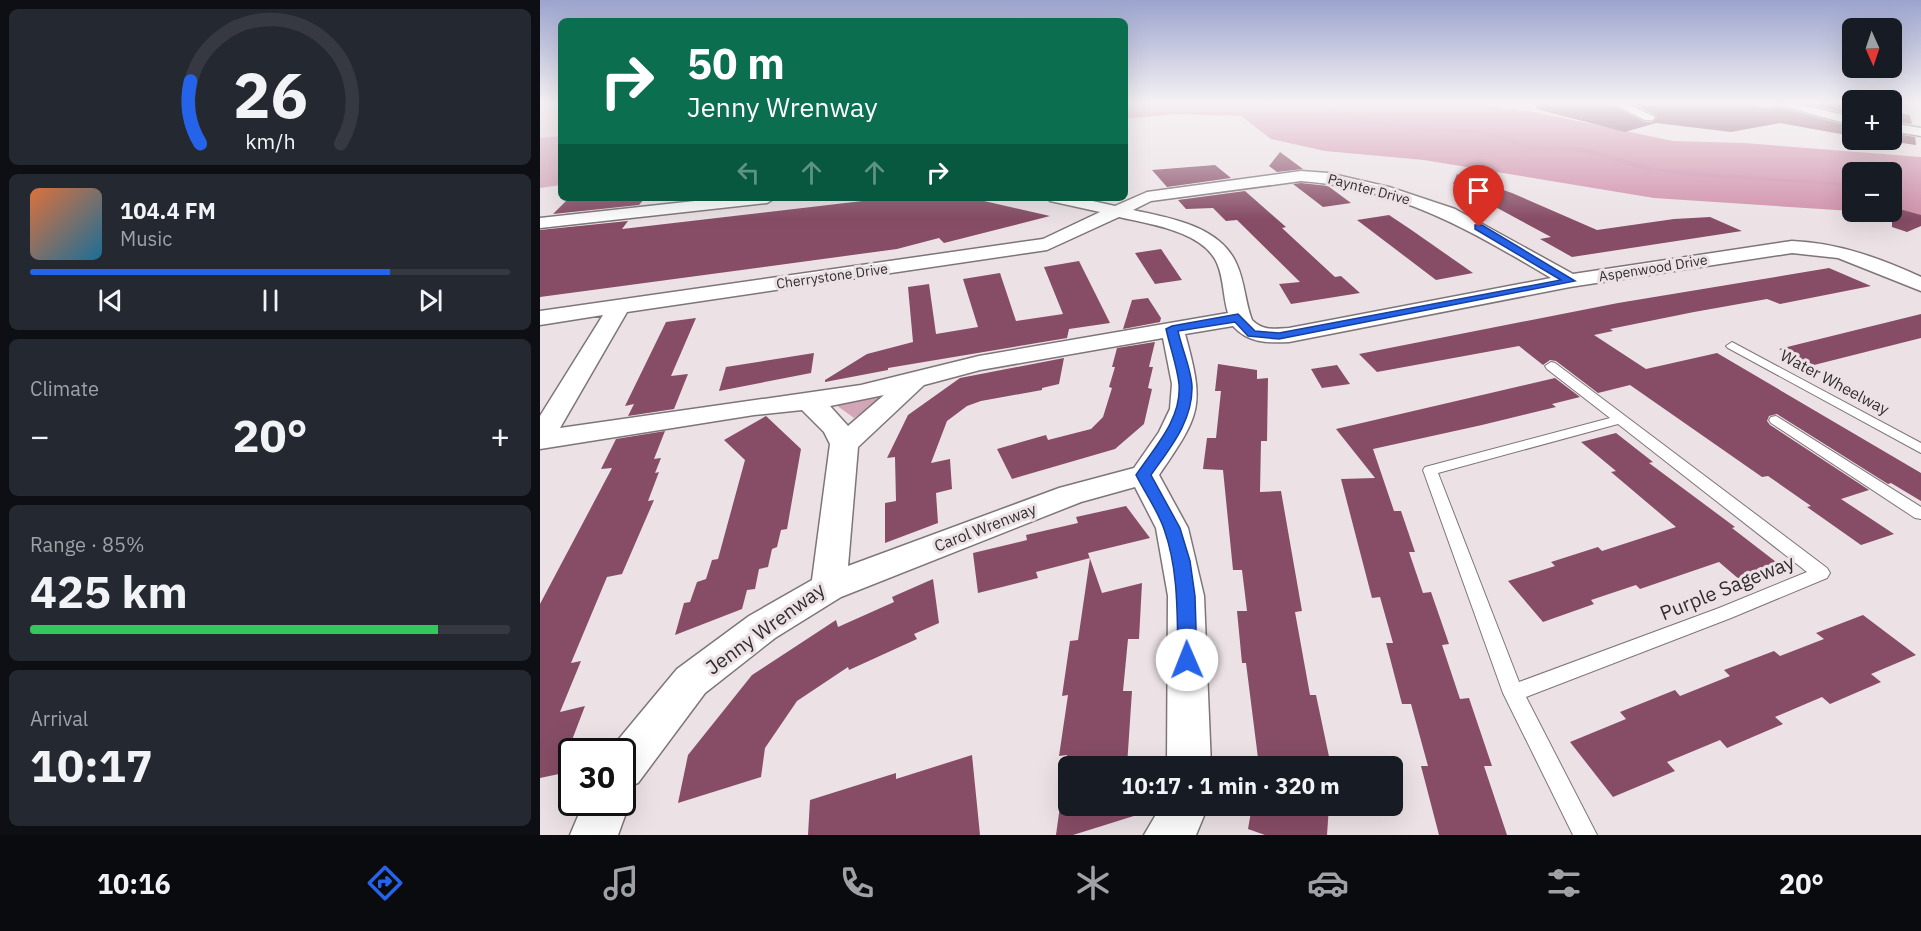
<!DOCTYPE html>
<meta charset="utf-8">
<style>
body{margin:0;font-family:"IBM Plex Sans",sans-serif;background:#242831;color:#f1f3f6;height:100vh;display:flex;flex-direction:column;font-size:22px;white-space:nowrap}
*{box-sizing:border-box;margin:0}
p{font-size:20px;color:#9ea1a6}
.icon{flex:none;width:33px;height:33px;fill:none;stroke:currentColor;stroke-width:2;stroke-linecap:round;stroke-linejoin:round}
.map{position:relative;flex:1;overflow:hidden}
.panel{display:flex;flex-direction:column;gap:9px;padding:9px;background:#0d0f14;width:540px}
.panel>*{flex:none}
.guide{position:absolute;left:18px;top:18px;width:570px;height:183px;border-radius:9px;box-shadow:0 6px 24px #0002;background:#0b6e4f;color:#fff;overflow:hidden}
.needle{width:39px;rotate:177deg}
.controls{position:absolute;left:1302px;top:18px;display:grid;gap:12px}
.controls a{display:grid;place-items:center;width:60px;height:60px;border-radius:9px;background:#171b24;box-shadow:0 6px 24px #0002;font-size:30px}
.speed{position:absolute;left:18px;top:738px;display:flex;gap:12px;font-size:30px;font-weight:700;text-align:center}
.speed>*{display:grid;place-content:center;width:78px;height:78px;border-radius:50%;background:#171b24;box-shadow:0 6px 24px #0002;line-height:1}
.speed .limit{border:3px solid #111;border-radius:9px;background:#fff;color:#111}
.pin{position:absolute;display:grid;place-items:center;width:51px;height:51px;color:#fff;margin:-62px -26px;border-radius:50% 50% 50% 0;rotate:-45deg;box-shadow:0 0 6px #0007}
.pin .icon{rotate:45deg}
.me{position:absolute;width:66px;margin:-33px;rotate:359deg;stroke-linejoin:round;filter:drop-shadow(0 0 4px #0008)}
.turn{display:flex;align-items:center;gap:21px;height:126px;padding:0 30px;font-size:27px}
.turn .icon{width:78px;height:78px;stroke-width:2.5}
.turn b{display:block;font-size:42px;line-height:51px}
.lanes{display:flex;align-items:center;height:57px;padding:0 30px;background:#0003;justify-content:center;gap:30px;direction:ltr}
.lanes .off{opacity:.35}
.big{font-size:45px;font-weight:800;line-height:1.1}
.panel .card{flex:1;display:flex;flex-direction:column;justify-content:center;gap:9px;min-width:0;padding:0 21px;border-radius:9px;background:#242831}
.panel .dial{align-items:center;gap:0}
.dial svg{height:156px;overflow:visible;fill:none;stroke:#363941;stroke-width:7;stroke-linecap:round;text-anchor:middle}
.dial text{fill:#f1f3f6;stroke:none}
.song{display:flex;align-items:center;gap:18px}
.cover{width:72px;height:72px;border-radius:9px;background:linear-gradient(135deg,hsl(20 70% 55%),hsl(200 70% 35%))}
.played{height:6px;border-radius:3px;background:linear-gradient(90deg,#2563eb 75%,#363941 75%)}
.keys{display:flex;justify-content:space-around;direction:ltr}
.heat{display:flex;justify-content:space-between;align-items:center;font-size:33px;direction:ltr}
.charge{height:9px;border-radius:4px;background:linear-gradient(90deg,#34c759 85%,#363941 0)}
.trip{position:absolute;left:518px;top:756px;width:345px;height:60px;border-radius:9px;background:#171b24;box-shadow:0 6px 24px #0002;font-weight:800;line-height:60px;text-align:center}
.tabs{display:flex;height:96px;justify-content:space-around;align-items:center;background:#090b0e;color:#9ea1a6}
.tabs .icon{width:42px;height:42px}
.tabs .on{color:#2563eb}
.tabs b{font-size:27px;color:#f1f3f6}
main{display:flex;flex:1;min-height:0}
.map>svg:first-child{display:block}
.built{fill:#e3d1d7}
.green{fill:#d2a6b7}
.forest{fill:#d090aa}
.water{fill:#cb8ca6}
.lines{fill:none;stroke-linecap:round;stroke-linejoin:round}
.stream-far1{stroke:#cb8ca6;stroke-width:4}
.stream{stroke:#cb8ca6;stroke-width:4.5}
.building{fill:#874d66}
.lane-casing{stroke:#7e7579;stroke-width:2}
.street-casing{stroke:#7e7579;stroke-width:3}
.lane{fill:#fff;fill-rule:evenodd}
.street{fill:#fff;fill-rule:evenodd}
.route{fill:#2563eb;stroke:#184099;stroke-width:1.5}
.labels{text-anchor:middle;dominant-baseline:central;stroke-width:6;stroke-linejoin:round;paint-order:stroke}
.far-street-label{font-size:14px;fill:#322e30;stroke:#ece2e6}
.street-label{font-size:16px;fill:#322e30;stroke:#ece2e6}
.near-street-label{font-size:20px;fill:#322e30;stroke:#ece2e6}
</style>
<main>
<section class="panel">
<div class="card dial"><svg viewBox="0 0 100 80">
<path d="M14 69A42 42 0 1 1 86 69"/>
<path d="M14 69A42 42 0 0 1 9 37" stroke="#2563eb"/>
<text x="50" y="56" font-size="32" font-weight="700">26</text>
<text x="50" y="72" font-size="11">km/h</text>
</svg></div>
<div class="card">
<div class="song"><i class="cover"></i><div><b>104.4 FM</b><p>Music</p></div></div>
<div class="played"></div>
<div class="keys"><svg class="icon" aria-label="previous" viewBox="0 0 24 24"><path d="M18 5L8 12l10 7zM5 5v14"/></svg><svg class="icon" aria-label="pause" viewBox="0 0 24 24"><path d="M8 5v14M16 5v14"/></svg><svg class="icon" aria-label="next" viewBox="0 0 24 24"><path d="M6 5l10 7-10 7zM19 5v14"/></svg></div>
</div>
<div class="card"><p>Climate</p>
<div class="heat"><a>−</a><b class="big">20°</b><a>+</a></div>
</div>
<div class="card"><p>Range · 85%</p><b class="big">425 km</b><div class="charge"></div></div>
<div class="card"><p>Arrival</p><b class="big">10:17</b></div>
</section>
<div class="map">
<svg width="1381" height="835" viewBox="0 0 1381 835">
<rect width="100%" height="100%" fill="#ece2e6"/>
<polygon class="built" points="21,103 21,136 0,138 0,104"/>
<g class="green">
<polygon points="21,136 21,185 0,188 0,138"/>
<polygon points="347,395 314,418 296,405"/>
</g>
<polygon class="forest" points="585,102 917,102 989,111 1133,141 1204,143 1381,157 1381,216 1318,212 1352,212 1352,172 1312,172 1312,211 1114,198 884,160 785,151 731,139 701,116 633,114 585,119"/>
<polygon class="water" points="1095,167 1312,184 1312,186 1151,176"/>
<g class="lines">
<polyline class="stream-far1" points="752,102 776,110 862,126 948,133 991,148 1044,150 1099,166"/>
<polyline class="stream" points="1094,164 1111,169"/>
</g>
<g class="building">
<polygon points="997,102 1066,102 1105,122 1113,122 1117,116 1089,102 1203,102 1225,108 1236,106 1312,127 1312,136 1240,123 1191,132 1116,123 1085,132 996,109"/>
<polygon points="1293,102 1312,102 1312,115 1263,103"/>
<polygon points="1352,112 1370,115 1372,124 1352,121"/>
<polygon points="1352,133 1375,137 1376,145 1341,140 1352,140"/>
<polygon points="740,152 763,169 737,172 729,166"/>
<polygon points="675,165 691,178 627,187 612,170"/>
<polygon points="917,174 972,193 1057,230 1134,219 1170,217 1202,231 1032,257 1000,239 1011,237 913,184"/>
<polygon points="761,183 788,186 811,203 783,207 753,184"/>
<polygon points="705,191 746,227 742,228 795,277 801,276 820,293 751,304 739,284 760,282 697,220 686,221 673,208 646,209 638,200"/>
<polygon points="29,198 105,198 99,205 13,214"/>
<polygon points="348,198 431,198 510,216 404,243 399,238 357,249 0,297 0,230 88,221 82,229"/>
<polygon points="1352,207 1381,215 1381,226 1367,232 1352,227"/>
<polygon points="849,215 870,229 933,273 896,280 817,220"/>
<polygon points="621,249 642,280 615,284 595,253"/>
<polygon points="539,261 570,323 529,329 527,338 348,368 348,370 285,382 285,380 327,354 373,342 368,287 389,284 396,334 438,327 423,279 460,273 476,321 523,314 504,267"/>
<polygon points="1289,268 1331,286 1240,304 1227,299 1154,312 1070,329 1073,331 1054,335 1106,369 1177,353 1381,473 1381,501 1351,483 1348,484 1237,414 1229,416 1227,421 1230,425 1329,490 1301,499 1354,534 1321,545 1267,507 1271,506 1228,476 1222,477 1090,385 1058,393 1016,361 1010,360 1003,365 979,346 837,372 819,354 1078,303"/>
<polygon points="608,298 621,318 620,322 583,329 592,300"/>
<polygon points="1381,314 1381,338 1270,366 1239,349"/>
<polygon points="156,318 131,376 148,374 134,409 88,416 94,404 85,406 126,322"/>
<polygon points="615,342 609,367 613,367 608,388 612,389 604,424 575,449 472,479 457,449 506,435 508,440 551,429 563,417 572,388 569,387 575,367 572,367 577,348"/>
<polygon points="274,353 271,373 179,391 186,367"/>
<polygon points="524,358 519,384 502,388 502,390 441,401 427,406 407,421 391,463 410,459 412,489 396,493 398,523 345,543 345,503 356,501 355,457 347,458 368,415 420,378"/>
<polygon points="678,364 717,370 717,379 728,378 727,441 721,441 720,492 741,491 762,611 755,612 770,695 776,695 791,766 719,766 706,663 702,663 697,611 707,611 702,570 693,570 683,470 663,469 667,438 676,438 681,391 675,391"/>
<polygon points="797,365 810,384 782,388 771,369"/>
<polygon points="1015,378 1040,397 1012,404 1016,407 942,425 833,449 854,511 861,511 875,552 869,552 883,593 891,592 909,644 902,645 920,699 929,698 952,766 944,766 967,835 899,835 881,766 888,766 871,704 862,704 846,643 853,643 840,597 832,598 801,479 835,478 796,429"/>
<polygon points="226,416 261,449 247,529 241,530 237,547 232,549 228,567 219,569 215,589 207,590 202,609 135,635 144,603 150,602 157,582 166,579 172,560 178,559 205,460 184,440"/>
<polygon points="125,431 114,459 121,458 115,473 119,472 108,501 114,500 82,574 67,577 31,663 41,661 20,712 45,706 19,774 0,778 0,604 72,468 61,469 76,439"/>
<polygon points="1076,433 1113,462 1109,463 1195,527 1192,528 1240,565 1200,580 1179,562 1100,589 1096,585 1051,600 1054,604 1003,622 968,581 1015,566 1011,562 1058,547 1062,551 1136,527 1071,472 1076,471 1041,442"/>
<polygon points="586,506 610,538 548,553 562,593 602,583 599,639 588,639 583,691 592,691 587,766 526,766 527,755 519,756 528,695 522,696 530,641 538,640 550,558 496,572 498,578 438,593 433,553 487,540 486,535 538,523 536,517"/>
<polygon points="393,579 399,623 374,634 377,639 309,670 308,667 257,701 225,748 221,777 138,803 148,755 212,675 296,620 298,627 354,602 352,597"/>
<polygon points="1323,615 1376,655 1331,674 1341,682 1290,704 1282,697 1235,717 1243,724 1187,748 1180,740 1127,762 1135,771 1073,797 1030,742 1086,719 1080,712 1135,690 1140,696 1190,676 1184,670 1234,651 1240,656 1284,639 1276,633"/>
<polygon points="432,755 440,835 268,835 270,800 356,773 356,779"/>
<polygon points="520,806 612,806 613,810 533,835 516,835"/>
<polygon points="712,806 789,806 787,835 725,835 708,829"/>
</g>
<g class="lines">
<g class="lane-casing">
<g id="lane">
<polygon points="1192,342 1381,443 1381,453 1188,348 1186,346"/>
<path d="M1011 362 1015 363 1287 568 1290 573 1287 578 1191 618 986 697 1057 835H1033L963 693 883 470 885 467 1070 418 1007 369 1005 366ZM1078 424 1267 572 1179 608 979 682 898 473Z"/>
<polygon points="1236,416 1381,507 1381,519 1375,518 1231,423 1229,420 1231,417"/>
</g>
</g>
<g class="street-casing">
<g id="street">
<polygon points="1068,102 1084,102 1115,117 1113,120 1105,120"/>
<polygon points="1229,102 1249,102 1312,117 1312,125"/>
<polygon points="1352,123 1381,128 1381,136 1352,131"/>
<path d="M761 171 788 173 849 187 915 209 1033 274 1252 241C1298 243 1340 258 1381 277V291L1298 258 1252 253 1030 287 749 342C727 343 708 343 693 326L645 334C665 406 661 414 619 475L648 528 664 596 671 766H627L628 596 616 528 595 487 541 502 301 597 235 638 165 693 98 783 84 788 90 802 78 835H30L44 802H82V752H68L137 669 209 616 272 580 290 444 284 432 262 410 214 415 0 449V416L63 315 0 325V311L503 239 560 212 510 201 508 198H539L575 206 607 192ZM761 181C859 188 930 230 1011 278L749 328C734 329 723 331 712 320 705 302 705 283 697 265 681 226 630 218 593 210L611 201ZM579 217C609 224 663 231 677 263 684 279 683 297 688 313L439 356 321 385 20 428 87 312 507 250ZM623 338 632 384 630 409 619 432 594 468 519 488 308 566 318 447 384 385 440 370ZM344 395 308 426 290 406Z"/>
<polygon points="182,198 235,198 227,203 0,228 0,218"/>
<polygon points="621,806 668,806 656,835 604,835"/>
</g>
</g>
<use href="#lane" class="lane"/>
<use href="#street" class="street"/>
</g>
<linearGradient id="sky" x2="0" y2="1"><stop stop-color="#9ca4ce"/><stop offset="0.47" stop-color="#f6f2f4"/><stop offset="1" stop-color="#f6f2f4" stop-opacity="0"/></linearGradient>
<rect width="1381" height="219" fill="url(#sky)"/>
<path class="route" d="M935 225H942L1035 281 739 339 708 336 695 322 638 331C642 349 651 369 652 386 653 421 630 448 611 475L640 528 650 561 655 596 657 660 654 666 647 668 640 666 638 660C637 616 639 571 624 529 618 511 605 493 596 475 614 448 642 419 639 384 637 366 630 347 626 329L632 326 698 314 715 331 739 333 1021 280 935 229Z"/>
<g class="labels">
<g class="far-street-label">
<text transform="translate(829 189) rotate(15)">Paynter Drive</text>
<text transform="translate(1113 268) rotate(-9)">Aspenwood Drive</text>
<text transform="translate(292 276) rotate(-8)">Cherrystone Drive</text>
</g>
<g class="street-label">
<text transform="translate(1295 382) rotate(28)">Water Wheelway</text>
<text transform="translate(445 527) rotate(-21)">Carol Wrenway</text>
</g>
<g class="near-street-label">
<text transform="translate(1187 587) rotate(-22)">Purple Sageway</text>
<text transform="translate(225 628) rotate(-36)">Jenny Wrenway</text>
</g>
</g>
</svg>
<div class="controls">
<a><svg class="needle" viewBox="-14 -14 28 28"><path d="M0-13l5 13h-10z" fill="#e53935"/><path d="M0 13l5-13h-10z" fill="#9ea1a6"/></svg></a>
<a>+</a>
<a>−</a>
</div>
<div class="speed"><div class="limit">30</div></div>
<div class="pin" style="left:939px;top:227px;background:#d93025"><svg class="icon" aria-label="arrive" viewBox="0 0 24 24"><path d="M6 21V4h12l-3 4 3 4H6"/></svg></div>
<svg class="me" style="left:647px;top:660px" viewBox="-20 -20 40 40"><circle r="19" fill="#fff"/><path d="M0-13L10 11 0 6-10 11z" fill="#2563eb"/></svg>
<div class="trip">10:17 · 1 min · 320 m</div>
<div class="guide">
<div class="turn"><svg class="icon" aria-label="right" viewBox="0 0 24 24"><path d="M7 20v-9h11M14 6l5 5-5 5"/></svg><div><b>50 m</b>Jenny Wrenway</div></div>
<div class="lanes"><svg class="icon off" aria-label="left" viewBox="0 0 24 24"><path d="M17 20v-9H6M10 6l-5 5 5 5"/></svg><svg class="icon off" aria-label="ahead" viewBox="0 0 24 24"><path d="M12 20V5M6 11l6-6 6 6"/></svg><svg class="icon off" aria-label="ahead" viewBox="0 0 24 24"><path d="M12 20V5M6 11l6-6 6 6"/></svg><svg class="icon" aria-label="right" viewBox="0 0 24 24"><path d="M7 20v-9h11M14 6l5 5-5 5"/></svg></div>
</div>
</div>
</main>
<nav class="tabs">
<b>10:16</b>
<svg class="icon on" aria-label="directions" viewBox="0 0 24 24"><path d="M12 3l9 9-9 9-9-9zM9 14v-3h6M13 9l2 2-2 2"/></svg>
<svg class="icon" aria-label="music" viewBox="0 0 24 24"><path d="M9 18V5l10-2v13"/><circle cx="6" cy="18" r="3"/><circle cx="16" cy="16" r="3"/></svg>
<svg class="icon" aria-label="phone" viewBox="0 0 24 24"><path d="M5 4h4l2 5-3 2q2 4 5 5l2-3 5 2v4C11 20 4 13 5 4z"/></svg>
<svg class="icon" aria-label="climate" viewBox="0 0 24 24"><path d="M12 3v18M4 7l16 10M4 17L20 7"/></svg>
<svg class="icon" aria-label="car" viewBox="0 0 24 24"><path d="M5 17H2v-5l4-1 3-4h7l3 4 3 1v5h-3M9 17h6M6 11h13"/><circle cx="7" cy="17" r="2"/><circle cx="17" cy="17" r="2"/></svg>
<svg class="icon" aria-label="filters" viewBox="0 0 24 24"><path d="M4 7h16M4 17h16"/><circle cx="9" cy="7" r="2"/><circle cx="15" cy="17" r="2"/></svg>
<b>20°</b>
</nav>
